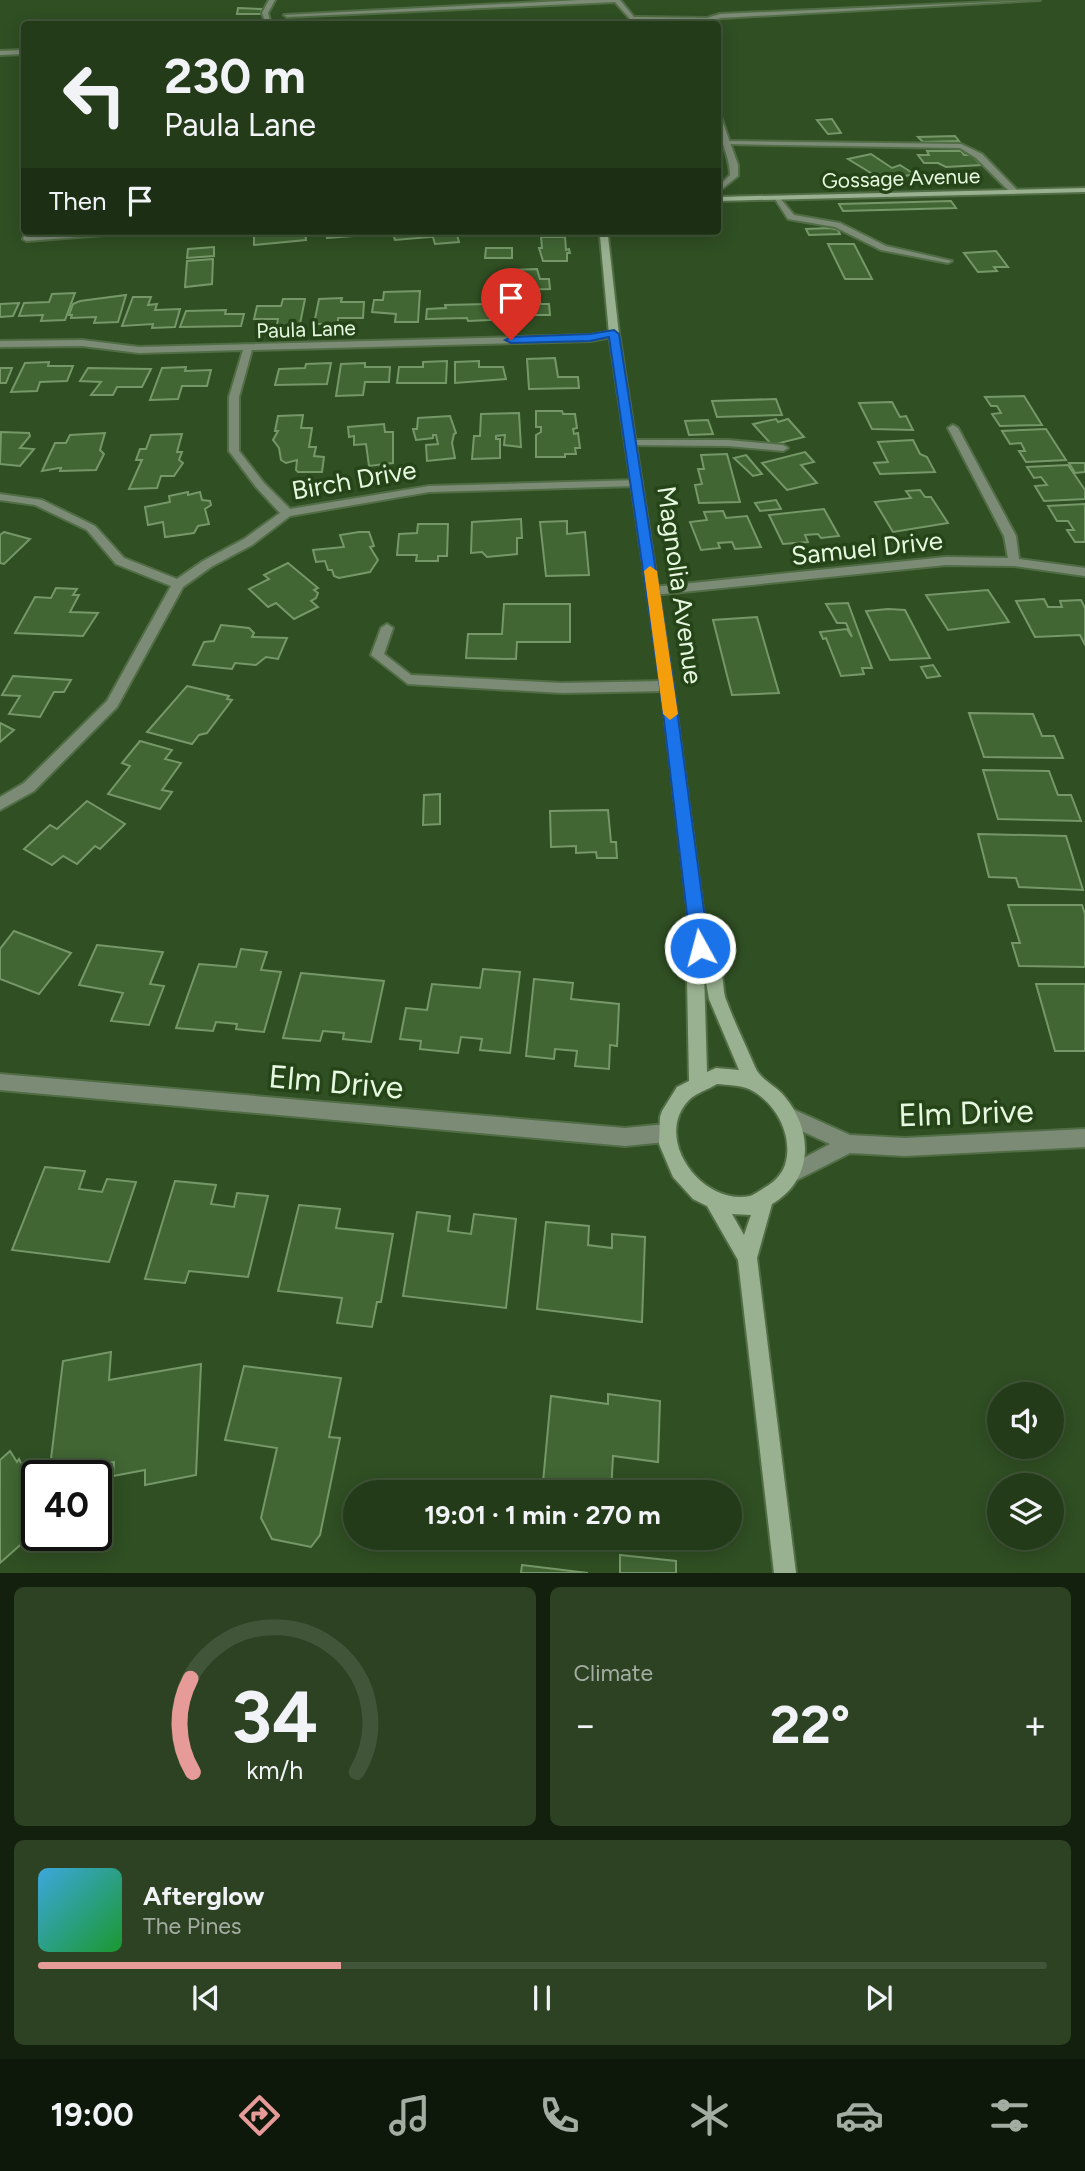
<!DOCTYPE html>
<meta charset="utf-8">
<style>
body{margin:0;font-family:Figtree,sans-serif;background:#2c4223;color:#f1f3f6;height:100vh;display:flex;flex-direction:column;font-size:26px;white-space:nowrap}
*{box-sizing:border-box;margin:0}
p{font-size:23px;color:#a3ada2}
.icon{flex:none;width:38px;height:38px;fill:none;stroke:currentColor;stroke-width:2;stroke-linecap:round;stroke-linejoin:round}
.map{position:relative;height:1573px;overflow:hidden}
.drawer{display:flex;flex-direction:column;gap:14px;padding:14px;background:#14200e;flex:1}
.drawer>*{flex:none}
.hud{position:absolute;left:21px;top:21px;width:700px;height:214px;border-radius:7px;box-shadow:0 4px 18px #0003,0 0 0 2px #415539;background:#243b1a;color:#f1f3f6;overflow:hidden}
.fabs{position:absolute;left:987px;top:1382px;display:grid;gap:14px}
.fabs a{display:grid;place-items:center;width:77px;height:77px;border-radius:50%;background:#243b1a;box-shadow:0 4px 18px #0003,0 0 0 2px #415539;font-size:35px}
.speed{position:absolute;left:21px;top:1460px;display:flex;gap:14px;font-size:35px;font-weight:700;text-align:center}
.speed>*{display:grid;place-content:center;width:91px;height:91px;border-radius:50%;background:#243b1a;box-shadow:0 4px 18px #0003,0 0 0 2px #415539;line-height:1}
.speed .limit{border:4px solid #111;border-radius:10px;background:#fff;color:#111}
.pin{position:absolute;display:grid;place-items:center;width:60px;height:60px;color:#fff;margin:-72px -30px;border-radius:50% 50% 50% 0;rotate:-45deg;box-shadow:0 0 7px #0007}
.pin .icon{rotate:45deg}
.me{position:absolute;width:77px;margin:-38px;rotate:353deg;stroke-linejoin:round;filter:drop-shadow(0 0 5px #0008)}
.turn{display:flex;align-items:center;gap:24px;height:147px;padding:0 28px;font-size:32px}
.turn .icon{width:91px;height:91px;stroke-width:2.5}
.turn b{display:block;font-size:49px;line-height:60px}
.then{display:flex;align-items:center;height:66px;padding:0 28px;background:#0003;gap:14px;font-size:26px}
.big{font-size:52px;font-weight:700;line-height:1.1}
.drawer .tile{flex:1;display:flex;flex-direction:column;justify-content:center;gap:10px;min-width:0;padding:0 24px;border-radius:10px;background:#2c4223}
.drawer .dial{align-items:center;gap:0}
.dial svg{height:182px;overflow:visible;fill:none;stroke:#415539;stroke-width:7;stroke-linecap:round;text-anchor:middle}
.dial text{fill:#f1f3f6;stroke:none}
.song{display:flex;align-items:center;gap:21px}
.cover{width:84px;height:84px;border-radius:10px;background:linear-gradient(135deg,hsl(200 70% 55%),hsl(130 70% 35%))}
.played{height:7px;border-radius:4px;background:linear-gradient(90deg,#e69b98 30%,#415539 30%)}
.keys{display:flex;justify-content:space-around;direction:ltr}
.heat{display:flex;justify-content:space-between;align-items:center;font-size:38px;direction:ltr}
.drawer .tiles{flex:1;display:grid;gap:14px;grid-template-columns:1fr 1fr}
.tile:last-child{grid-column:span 2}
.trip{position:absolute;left:343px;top:1480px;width:399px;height:70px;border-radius:35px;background:#243b1a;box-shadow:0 4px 18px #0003,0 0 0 2px #415539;font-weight:700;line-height:70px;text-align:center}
.tabs{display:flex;height:112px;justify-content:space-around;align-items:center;background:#0e180a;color:#a3ada2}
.tabs .icon{width:49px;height:49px}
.tabs .active{color:#e69b98}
.tabs b{font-size:32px;color:#f1f3f6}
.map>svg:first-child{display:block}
.building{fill:#416533;stroke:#769869;stroke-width:2}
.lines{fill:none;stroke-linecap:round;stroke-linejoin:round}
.lane-casing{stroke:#516d45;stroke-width:4}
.street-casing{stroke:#516d45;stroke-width:4}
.secondary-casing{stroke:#516d45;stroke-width:4}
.lane{fill:#7c8b76;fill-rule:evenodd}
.street{fill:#7c8b76;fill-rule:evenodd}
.secondary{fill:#99b190;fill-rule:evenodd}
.route{fill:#1a73e8;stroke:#114b97;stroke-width:2}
.slow{fill:#f59e0b}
.labels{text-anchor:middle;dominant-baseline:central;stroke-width:7;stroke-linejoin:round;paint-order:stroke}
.far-street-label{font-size:21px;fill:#e6f8df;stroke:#254418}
.street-label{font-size:26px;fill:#e6f8df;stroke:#254418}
.near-street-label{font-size:32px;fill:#e6f8df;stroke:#254418}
</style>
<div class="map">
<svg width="1085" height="1573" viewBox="0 0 1085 1573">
<rect width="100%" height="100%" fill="#304f23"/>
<g class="building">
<polygon points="238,8 262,9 261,14 237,14"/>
<polygon points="832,119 841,133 828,134 817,120"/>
<polygon points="955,136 959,141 923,142 918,137"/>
<polygon points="927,151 961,151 964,155 972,155 981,165 946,167 938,163 924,163 918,155 929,155"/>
<polygon points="871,154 892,168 900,165 914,174 884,181 848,159"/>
<polygon points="951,201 956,208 843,211 839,204"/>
<polygon points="830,228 838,230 840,234 809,235 806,229"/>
<polygon points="280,231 305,231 306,240 254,245 254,233"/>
<polygon points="326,231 353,231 353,236 327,238"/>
<polygon points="403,231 456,231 459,242 435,244 433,237 430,237 395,240 393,234 404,233"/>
<polygon points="541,237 565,237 566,250 569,249 570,253 567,253 567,261 543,261 539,248 542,248"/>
<polygon points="828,244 854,244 872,279 845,279"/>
<polygon points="214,247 214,256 187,258 188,249"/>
<polygon points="486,248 512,248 512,258 485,258"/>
<polygon points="996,251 1008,267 994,267 997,271 978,272 964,253"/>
<polygon points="213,259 212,284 185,287 187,261"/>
<polygon points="537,269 540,279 549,279 550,289 515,290 515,275 508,275 508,270"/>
<polygon points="420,291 418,322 395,322 396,314 372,312 374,300 383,300 384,292"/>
<polygon points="75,293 65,320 41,321 43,315 19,316 24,303 49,302 52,294"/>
<polygon points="515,294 540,294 540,304 549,304 550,315 508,315 508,305 515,305"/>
<polygon points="126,295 118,322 94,323 96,317 71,318 72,315 69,315 73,304 80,301"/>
<polygon points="133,297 151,297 148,305 157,304 155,310 180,309 175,327 152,328 153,324 122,326"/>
<polygon points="342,298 341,302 364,302 363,318 338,318 338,324 314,324 319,299"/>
<polygon points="283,299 305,299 300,324 277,325 278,319 254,319 257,306 281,306"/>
<polygon points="19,303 13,316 0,317 0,304"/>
<polygon points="489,304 490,320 468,321 467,318 426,319 427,309 446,308 445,305"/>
<polygon points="226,310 225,314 244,314 241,326 180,327 186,311"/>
<polygon points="555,358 558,377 578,377 579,388 529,389 527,359"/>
<polygon points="447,361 446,383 397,383 399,367 423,367 423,362"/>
<polygon points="479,361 479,367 503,367 506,379 455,383 455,362"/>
<polygon points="49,362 48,366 73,366 67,381 40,382 37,391 11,392 25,363"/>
<polygon points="331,363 327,384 275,385 279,369 305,368 306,364"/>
<polygon points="365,363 365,367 390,367 389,382 365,382 363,395 336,396 341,364"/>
<polygon points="186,367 185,371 211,370 207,386 182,386 178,399 150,400 162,368"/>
<polygon points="0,368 12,368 6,383 0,383"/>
<polygon points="88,368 151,369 142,387 117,387 113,395 91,395 101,382 80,381"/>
<polygon points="1024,396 1042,425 1000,426 992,414 1001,413 997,406 991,406 985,397"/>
<polygon points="776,399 782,415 717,417 712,401"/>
<polygon points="892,402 900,417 906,416 913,430 872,429 859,403"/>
<polygon points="536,411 562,411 563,414 575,414 577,428 573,429 574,434 578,433 580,448 575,448 576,454 565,454 565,457 536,457 536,435 541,432 541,427 536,427"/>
<polygon points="519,413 521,447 504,445 505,435 496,436 496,439 500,439 500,458 472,459 474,436 480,436 481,414"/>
<polygon points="303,415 301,428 312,428 309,447 316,447 314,456 324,457 322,472 298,472 296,470 297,460 286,463 281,460 279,448 273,440 278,431 275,431 278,416"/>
<polygon points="450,416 456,433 454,434 452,443 455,458 427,461 426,445 438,444 436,435 433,435 433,438 416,440 413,429 417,429 418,418"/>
<polygon points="776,419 778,422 788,419 804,437 772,445 753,424"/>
<polygon points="708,420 713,434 689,435 685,421"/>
<polygon points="384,424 385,432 393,432 393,463 369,466 366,444 354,445 354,436 349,437 348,427"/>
<polygon points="1046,429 1066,460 1026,462 1019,451 1025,451 1021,443 1010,444 1002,431"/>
<polygon points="1,432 29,433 30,436 20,448 34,449 20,466 0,464"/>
<polygon points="105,433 100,450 104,454 96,470 60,471 61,468 59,468 42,471 55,443 66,443 70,435"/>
<polygon points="182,434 177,452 182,452 179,460 183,463 174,476 161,476 157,488 129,489 142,460 136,460 140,449 146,449 151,435"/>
<polygon points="913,440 920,454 927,457 935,472 880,474 874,463 888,462 878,442"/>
<polygon points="805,452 814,462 801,465 817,483 787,490 762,463"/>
<polygon points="727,454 740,502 699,503 695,485 702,484 698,469 704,469 701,455"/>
<polygon points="746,455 762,474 753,476 734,458"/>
<polygon points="1069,463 1085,463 1085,472 1075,473"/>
<polygon points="1068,465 1085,490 1085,499 1044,501 1035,486 1047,485 1041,477 1034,478 1027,467"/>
<polygon points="920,490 925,497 931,497 948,523 893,532 875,502 911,498 906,491"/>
<polygon points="188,492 188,495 200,492 202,500 210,501 211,505 205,509 209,524 198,526 194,533 165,537 163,522 148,525 145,507 170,502 169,496"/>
<polygon points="776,500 781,509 760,511 755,503"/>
<polygon points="1085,504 1085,542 1075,542 1067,530 1074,530 1068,521 1057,521 1048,506"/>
<polygon points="824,509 839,536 821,538 818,534 805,535 808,542 783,544 769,515"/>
<polygon points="723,511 726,518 747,516 761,547 735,549 732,542 718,543 720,548 701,550 690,522 707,520 704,512"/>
<polygon points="521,519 522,538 517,538 517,554 487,557 482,552 471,553 472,522"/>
<polygon points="567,521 567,534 585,532 589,575 546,576 540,522"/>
<polygon points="418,524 448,524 447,556 438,556 438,561 416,561 417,555 397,555 399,534 417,533"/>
<polygon points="4,532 30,539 4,564 0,563 0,535"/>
<polygon points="359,532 369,532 374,546 370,547 378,560 370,572 339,578 334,576 332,570 328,570 325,561 316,562 313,550 344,547 340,535"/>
<polygon points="288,563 318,588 314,590 318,593 316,598 311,601 318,607 294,619 276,603 268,607 249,589 269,579 264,575"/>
<polygon points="56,588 77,589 73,595 79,595 70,612 98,613 83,636 15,633 35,597 51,598"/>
<polygon points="988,590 1009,622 948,630 926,595"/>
<polygon points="1044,599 1048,607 1062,607 1060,601 1081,600 1085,608 1085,645 1080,635 1035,637 1016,601"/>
<polygon points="848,603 872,668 862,668 864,674 841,676 826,638 823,639 820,632 847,629 852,637 846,623 837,623 826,604"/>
<polygon points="504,604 570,604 570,642 517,642 516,659 466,658 468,634 502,634"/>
<polygon points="888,609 905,610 930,658 890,660 866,611"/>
<polygon points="757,617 779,693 732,695 713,620"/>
<polygon points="221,625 249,628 254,633 252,637 287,638 278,659 266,657 256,665 235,663 232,669 193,665 204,642 214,641"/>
<polygon points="933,665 940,676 927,678 921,667"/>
<polygon points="13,676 71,680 64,692 54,692 40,717 9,714 20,696 2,695"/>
<polygon points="187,686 229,696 227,699 232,700 207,733 199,735 192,744 147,732"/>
<polygon points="969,713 1033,714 1042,736 1054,736 1063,758 984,757"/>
<polygon points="0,723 14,730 0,742"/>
<polygon points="140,741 172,750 165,759 181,763 162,790 172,792 160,809 108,794 130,766 122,763"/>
<polygon points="983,770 1049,771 1058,795 1071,795 1081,821 998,819"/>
<polygon points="440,794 440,824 423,825 424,795"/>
<polygon points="87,801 125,824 100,849 95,846 77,864 63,856 52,865 24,849 50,825 57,829"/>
<polygon points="608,810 611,842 616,842 617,858 597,858 596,852 576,853 576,846 551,847 550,811"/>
<polygon points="978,834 1066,836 1083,890 1019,887 1016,878 989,877"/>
<polygon points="1008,905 1082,905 1085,914 1085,967 1019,966 1012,943 1020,943"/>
<polygon points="14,931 71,953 39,994 0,979 0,949"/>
<polygon points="97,945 163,952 150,984 164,986 149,1025 111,1021 123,993 79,985"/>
<polygon points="241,949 267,952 261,970 281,972 264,1032 236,1029 237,1024 216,1022 213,1031 176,1028 199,964 236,967"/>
<polygon points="483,969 520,972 510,1053 480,1050 482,1039 461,1037 458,1053 420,1049 421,1041 400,1039 406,1008 427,1010 432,984 480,988"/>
<polygon points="301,973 384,981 371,1042 343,1039 344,1033 323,1031 320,1041 283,1038"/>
<polygon points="534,979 573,983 571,999 619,1004 617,1046 610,1045 609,1069 575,1066 577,1051 555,1049 554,1059 526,1056"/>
<polygon points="1036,984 1085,984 1085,1051 1055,1051"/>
<polygon points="45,1167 85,1171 79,1189 102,1192 107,1179 136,1182 109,1262 12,1250"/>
<polygon points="175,1181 216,1185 211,1204 234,1207 237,1193 268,1196 248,1277 189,1271 185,1283 145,1279"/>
<polygon points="299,1205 340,1209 336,1228 393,1234 381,1302 377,1302 372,1327 337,1323 342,1298 278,1291"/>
<polygon points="417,1212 450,1216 448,1231 471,1234 474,1214 516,1219 506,1308 403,1296"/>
<polygon points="546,1222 589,1226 588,1245 612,1248 612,1234 645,1237 642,1322 537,1309"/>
<polygon points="111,1352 109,1380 201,1364 196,1475 145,1485 145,1470 113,1476 114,1462 49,1475 63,1361"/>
<polygon points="244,1366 341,1378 329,1437 340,1438 320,1535 311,1547 272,1539 261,1518 277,1448 225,1440"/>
<polygon points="608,1394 660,1401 658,1462 613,1456 611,1493 542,1493 551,1396 608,1404"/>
<polygon points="10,1451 17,1462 19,1459 37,1494 37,1530 0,1563 0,1460"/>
<polygon points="620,1555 676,1561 676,1573 620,1573"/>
<polygon points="522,1565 588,1573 521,1573"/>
</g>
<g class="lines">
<g class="lane-casing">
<g id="lane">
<polygon points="269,0 275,0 268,13 271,24 266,24 262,13"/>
<polygon points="24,50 24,54 0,55 0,51"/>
<polygon points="727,141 961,144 982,154 1019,192 1012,194 976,158 960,148 725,144"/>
<polygon points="779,197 794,215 840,223 886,246 952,261 948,263 881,250 835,227 788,219 775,199"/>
<polygon points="26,231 34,231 31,239 27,241 23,239"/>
<polygon points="631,440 728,440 783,445 788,448 783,451 728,446 627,445 626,443"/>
<polygon points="387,624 393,628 384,654 411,675 562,683 667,681 673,686 667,691 562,693 408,684 371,655 381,628"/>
</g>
</g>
<g class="street-casing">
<g id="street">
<polygon points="580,0 620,0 634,17 637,17 707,18 720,14 1040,0 721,18 699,24 692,24 700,21 630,19 615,2 287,17 284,15"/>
<path d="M718 115 721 117 738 165V176L718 192V187L730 175C730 154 716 135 718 115Z"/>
<polygon points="99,231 134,231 130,233 27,241 23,239 27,237"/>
<polygon points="614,331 617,332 617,336 590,341 252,350 239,397 239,451 264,483 290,509 429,486 637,480 642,483 637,486 429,492 290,516 252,545 211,567 183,587 117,707 34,791 0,810 0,797 24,783 107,701 171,586 116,564 87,530 35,505 0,500 0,494 42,500 95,526 124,558 177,579 203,561 244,539 280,513 256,487 229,451 229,397 243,350 139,353 82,346 0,347 0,341 82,340 139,347 590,335"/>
<polygon points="953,425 958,428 1016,536 1019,559 1085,568 1085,576 1014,566 946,565 653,595 647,591 653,587 946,557 1008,558 1004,536 948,428"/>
<polygon points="0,1074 625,1128 666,1124 672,1127 675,1133 672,1139 666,1142 625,1146 0,1090"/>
<polygon points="788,1107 850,1135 905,1138 1085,1129 1085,1147 905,1156 850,1153 791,1183 785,1180 782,1174 785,1168 830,1144 782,1122 779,1116 782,1110"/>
</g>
</g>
<g class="secondary-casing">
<g id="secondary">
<polygon points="1085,188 1085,192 718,201 718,197"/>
<path d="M602 231H610L608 236 619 334 673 686 708 947C713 956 720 966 722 976 724 985 723 994 727 1002 735 1024 746 1045 755 1067 761 1081 776 1085 785 1097 814 1132 813 1180 772 1204L757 1258 796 1573H774L738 1260 707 1206 693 1199 673 1177 659 1144 660 1117 662 1111 677 1087 689 1081 687 981 692 948 661 686 609 334 600 236ZM704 971 709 999 739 1070 716 1068 707 1072ZM717 1084C727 1085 740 1085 749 1089 776 1102 794 1136 785 1165 781 1176 773 1183 764 1188 759 1191 754 1195 750 1196 702 1206 652 1138 689 1100 696 1093 709 1089 717 1084ZM732 1214 751 1215 744 1235Z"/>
</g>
</g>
<use href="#lane" class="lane"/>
<use href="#street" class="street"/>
<use href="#secondary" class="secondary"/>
</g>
<polygon class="route" points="614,330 619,334 674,687 709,948 706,953 700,956 693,953 691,948 660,687 609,337 590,341 511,343 505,340 511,337 590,334"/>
<polygon class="slow" points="650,566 657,571 678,714 670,720 663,714 644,571"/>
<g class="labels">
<g class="far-street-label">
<text transform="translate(901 178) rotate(-2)">Gossage Avenue</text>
<text transform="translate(306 329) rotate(-2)">Paula Lane</text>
</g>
<g class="street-label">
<text transform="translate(354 480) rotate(-10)">Birch Drive</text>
<text transform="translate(867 548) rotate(-6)">Samuel Drive</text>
<text transform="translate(680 585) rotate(82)">Magnolia Avenue</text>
</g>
<g class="near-street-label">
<text transform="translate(336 1082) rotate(5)">Elm Drive</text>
<text transform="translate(966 1113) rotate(-2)">Elm Drive</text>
</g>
</g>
</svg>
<div class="fabs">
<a><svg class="icon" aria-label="sound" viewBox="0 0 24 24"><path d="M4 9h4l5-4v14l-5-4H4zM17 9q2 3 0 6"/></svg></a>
<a><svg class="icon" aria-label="layers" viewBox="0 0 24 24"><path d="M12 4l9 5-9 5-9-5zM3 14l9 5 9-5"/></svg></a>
</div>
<div class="speed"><div class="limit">40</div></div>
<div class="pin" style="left:511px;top:340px;background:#d93025"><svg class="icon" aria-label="arrive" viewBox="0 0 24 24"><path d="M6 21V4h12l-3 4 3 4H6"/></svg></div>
<svg class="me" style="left:700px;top:948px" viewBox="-20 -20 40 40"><circle r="17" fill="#1a73e8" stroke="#fff" stroke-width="3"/><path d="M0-11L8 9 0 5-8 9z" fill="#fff"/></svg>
<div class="trip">19:01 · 1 min · 270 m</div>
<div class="hud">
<div class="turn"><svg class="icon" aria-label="left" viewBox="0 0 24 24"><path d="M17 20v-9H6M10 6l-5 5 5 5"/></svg><div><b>230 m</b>Paula Lane</div></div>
<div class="then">Then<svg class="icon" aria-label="arrive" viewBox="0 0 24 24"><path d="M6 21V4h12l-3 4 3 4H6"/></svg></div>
</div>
</div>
<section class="drawer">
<div class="tiles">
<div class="tile dial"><svg viewBox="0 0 100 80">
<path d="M14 69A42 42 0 1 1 86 69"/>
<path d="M14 69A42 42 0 0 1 13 28" stroke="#e69b98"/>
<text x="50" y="56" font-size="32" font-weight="700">34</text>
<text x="50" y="72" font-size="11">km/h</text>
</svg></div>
<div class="tile"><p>Climate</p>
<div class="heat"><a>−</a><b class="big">22°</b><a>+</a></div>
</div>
<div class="tile">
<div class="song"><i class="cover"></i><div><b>Afterglow</b><p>The Pines</p></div></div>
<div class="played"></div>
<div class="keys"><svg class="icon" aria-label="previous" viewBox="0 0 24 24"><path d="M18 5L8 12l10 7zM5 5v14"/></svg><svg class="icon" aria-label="pause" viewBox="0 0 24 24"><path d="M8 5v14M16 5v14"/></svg><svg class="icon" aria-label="next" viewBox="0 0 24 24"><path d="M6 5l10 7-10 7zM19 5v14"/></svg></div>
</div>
</div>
</section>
<nav class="tabs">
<b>19:00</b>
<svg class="icon active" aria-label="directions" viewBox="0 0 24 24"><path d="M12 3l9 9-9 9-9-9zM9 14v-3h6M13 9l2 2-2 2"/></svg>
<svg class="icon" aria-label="music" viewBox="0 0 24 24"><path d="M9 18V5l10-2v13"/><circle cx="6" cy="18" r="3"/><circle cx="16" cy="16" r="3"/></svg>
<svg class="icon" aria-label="phone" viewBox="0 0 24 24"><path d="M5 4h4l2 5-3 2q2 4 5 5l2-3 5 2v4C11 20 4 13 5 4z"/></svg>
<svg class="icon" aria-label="climate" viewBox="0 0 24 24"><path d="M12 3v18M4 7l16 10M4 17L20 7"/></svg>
<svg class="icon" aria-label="car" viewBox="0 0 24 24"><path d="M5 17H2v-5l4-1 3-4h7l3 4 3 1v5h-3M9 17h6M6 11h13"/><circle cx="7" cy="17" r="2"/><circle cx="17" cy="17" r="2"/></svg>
<svg class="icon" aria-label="filters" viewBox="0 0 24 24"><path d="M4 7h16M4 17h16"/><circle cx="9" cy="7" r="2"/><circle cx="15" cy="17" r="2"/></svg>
</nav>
